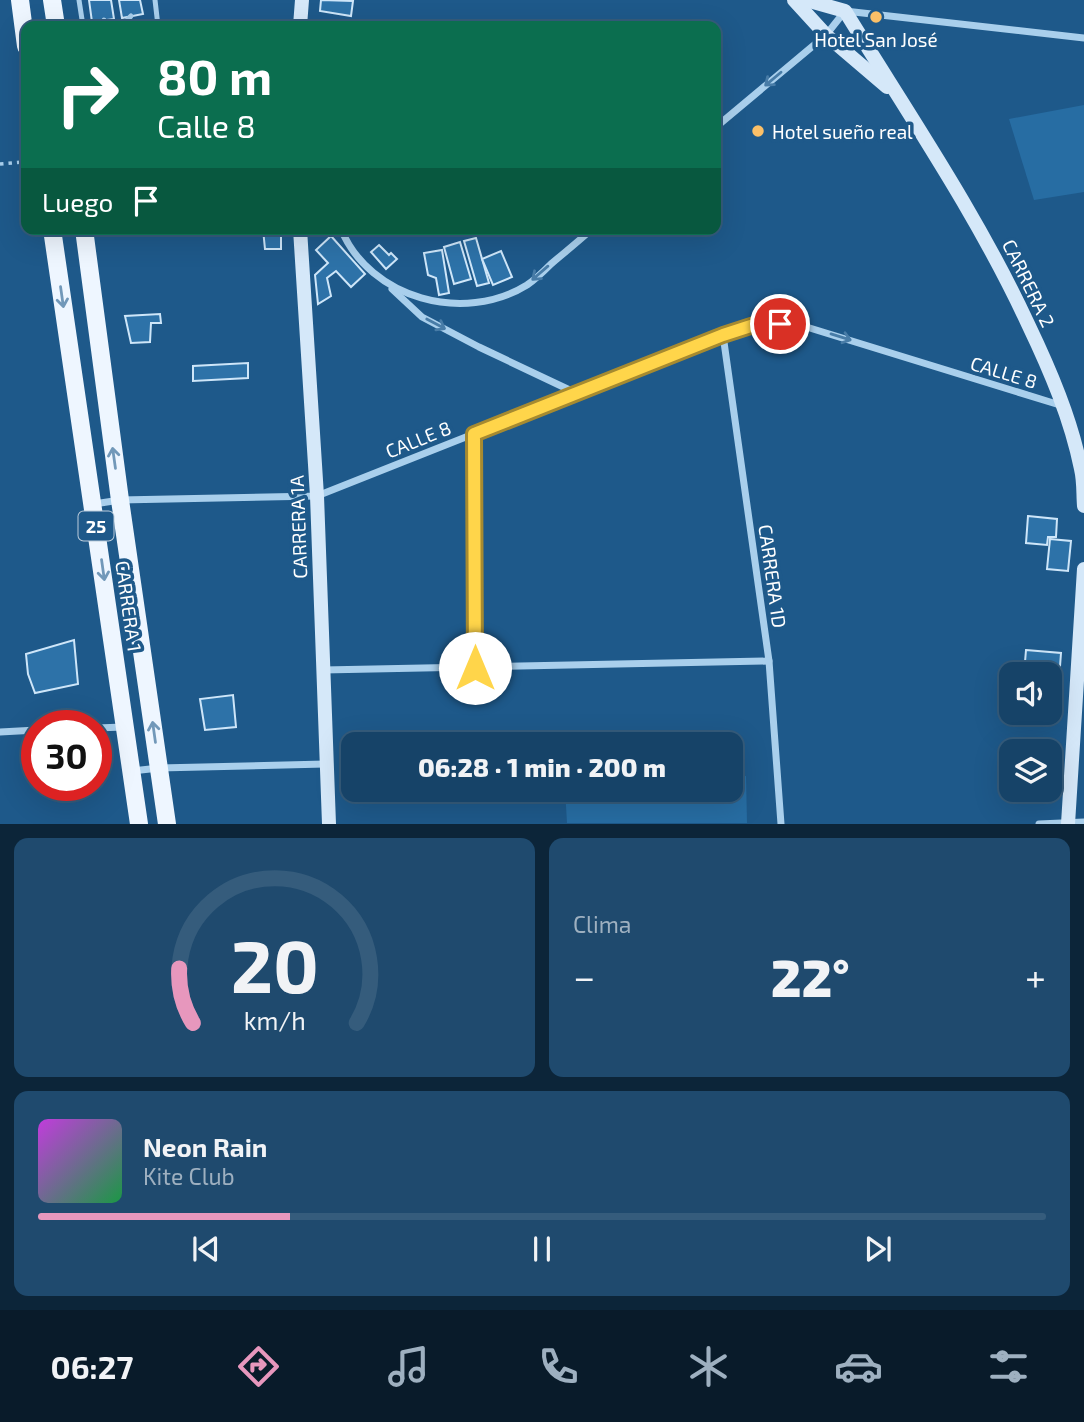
<!DOCTYPE html>
<html lang="es">
<meta charset="utf-8">
<style>
body{margin:0;font-family:"Exo 2",sans-serif;background:#1f4a6e;color:#f1f3f6;height:100vh;display:flex;flex-direction:column;font-size:26px;white-space:nowrap}
*{box-sizing:border-box;margin:0}
p{font-size:23px;color:#9eb0c0}
.icon{flex:none;width:38px;height:38px;fill:none;stroke:currentColor;stroke-width:2;stroke-linecap:round;stroke-linejoin:round}
.map{position:relative;height:824px;overflow:hidden}
.side{display:flex;flex-direction:column;gap:14px;padding:14px;background:#0c2539;flex:1}
.side>*{flex:none}
.banner{position:absolute;left:21px;top:21px;width:700px;height:214px;border-radius:14px;box-shadow:0 7px 28px #0002,0 0 0 2px #355c7c;background:#0b6e4f;color:#fff;overflow:hidden}
.fabs{position:absolute;left:999px;top:662px;display:grid;gap:14px}
.fabs a{display:grid;place-items:center;width:63px;height:63px;border-radius:14px;background:#164368;box-shadow:0 7px 28px #0002,0 0 0 2px #355c7c;font-size:35px}
.speed{position:absolute;left:21px;top:710px;display:flex;gap:14px;font-size:35px;font-weight:700;text-align:center}
.speed>*{display:grid;place-content:center;width:91px;height:91px;border-radius:50%;background:#164368;box-shadow:0 7px 28px #0002,0 0 0 2px #355c7c;line-height:1}
.speed .limit{border:10px solid #d22;background:#fff;color:#111}
.pin{position:absolute;display:grid;place-items:center;width:60px;height:60px;color:#fff;margin:-30px;border:4px solid #fff;border-radius:50%;box-shadow:0 2px 7px #0007}
.me{position:absolute;width:77px;margin:-38px;rotate:0deg;stroke-linejoin:round;filter:drop-shadow(0 0 5px #0008)}
.turn{display:flex;align-items:center;gap:24px;height:147px;padding:0 21px;font-size:32px}
.turn .icon{width:91px;height:91px;stroke-width:2.5}
.turn b{display:block;font-size:49px;line-height:60px}
.then{display:flex;align-items:center;height:66px;padding:0 21px;background:#0003;gap:14px;font-size:26px}
.big{font-size:52px;font-weight:800;line-height:1.1}
.side .tile{flex:1;display:flex;flex-direction:column;justify-content:center;gap:10px;min-width:0;padding:0 24px;border-radius:14px;background:#1f4a6e}
.side .dial{align-items:center;gap:0}
.dial svg{height:182px;overflow:visible;fill:none;stroke:#355c7c;stroke-width:7;stroke-linecap:round;text-anchor:middle}
.dial text{fill:#f1f3f6;stroke:none}
.song{display:flex;align-items:center;gap:21px}
.cover{width:84px;height:84px;border-radius:10px;background:linear-gradient(135deg,hsl(290 70% 55%),hsl(140 70% 35%))}
.played{height:7px;border-radius:4px;background:linear-gradient(90deg,#e797bd 25%,#355c7c 25%)}
.keys{display:flex;justify-content:space-around;direction:ltr}
.heat{display:flex;justify-content:space-between;align-items:center;font-size:38px;direction:ltr}
.side .tiles{flex:1;display:grid;gap:14px;grid-template-columns:1fr 1fr}
.tile:last-child{grid-column:span 2}
.trip{position:absolute;left:341px;top:732px;width:402px;height:70px;border-radius:14px;background:#164368;box-shadow:0 7px 28px #0002,0 0 0 2px #355c7c;font-weight:800;line-height:70px;text-align:center}
.dock{display:flex;height:112px;justify-content:space-around;align-items:center;background:#091b2a;color:#9eb0c0}
.dock .icon{width:49px;height:49px}
.dock .selected{color:#e797bd}
.dock b{font-size:32px;color:#f1f3f6}
.map>svg:first-child{display:block}
.green{fill:#276da3}
.building{fill:#2d72a8;stroke:#cee6f9;stroke-width:2}
.lines{fill:none;stroke-linecap:round;stroke-linejoin:round}
.path{stroke:#a9cfec;stroke-width:3.5;stroke-dasharray:3.5 5;stroke-linecap:butt}
.lane{stroke:#a9cfec;stroke-width:5}
.street{stroke:#a9cfec;stroke-width:7}
.secondary{stroke:#d5e8f9;stroke-width:14}
.primary{stroke:#eef6ff;stroke-width:18}
.oneway{stroke:#487ca7}
.oneway2{stroke:#7198b9}
.route-casing{stroke:#a68a30;stroke-width:18}
.route{stroke:#ffd54a;stroke-width:12}
.poi-dot{fill:#fbc068;stroke:#1e598a;stroke-width:2.5}
.labels{text-anchor:middle;dominant-baseline:central;stroke-width:7;stroke-linejoin:round;paint-order:stroke}
.shield{fill:#1e598a;stroke:#bccddc;stroke-width:2}
.shield-label{font-size:18px;font-weight:bold;fill:#fff}
.poi-label{font-size:19px;fill:#fff;stroke:#1e598a}
.street-label{font-size:19px;fill:#fff;stroke:#1e598a}
</style>
<div class="map">
<svg width="1084" height="824" viewBox="0 0 1084 824">
<rect width="100%" height="100%" fill="#1e598a"/>
<g class="green">
<polygon points="1084,105 1084,192 1034,200 1009,119"/>
<polygon points="746,776 747,823 567,823 565,789 732,789 732,777"/>
</g>
<g class="building">
<polygon points="89,0 111,0 114,19 92,22"/>
<polygon points="119,0 140,0 143,14 122,18"/>
<polygon points="321,0 353,1 351,16 320,11"/>
<polygon points="263,229 281,229 281,249 265,249"/>
<polygon points="331,236 365,274 351,287 336,271 327,278 331,296 318,304 315,275 328,263 316,250"/>
<polygon points="476,238 489,283 477,286 464,241"/>
<polygon points="460,242 471,279 454,284 444,247"/>
<polygon points="379,245 389,255 391,253 397,259 386,269 371,252"/>
<polygon points="442,250 449,293 439,295 436,278 428,275 424,253"/>
<polygon points="501,251 512,277 493,285 482,259"/>
<polygon points="160,314 161,323 151,323 150,342 131,343 125,316"/>
<polygon points="248,363 248,378 193,381 193,366"/>
<polygon points="1028,516 1057,519 1056,537 1048,537 1047,545 1026,543"/>
<polygon points="1050,539 1071,541 1068,571 1047,569"/>
<polygon points="74,640 78,684 35,693 28,674 26,654"/>
<polygon points="1026,650 1061,653 1058,693 1050,692 1050,674 1024,674"/>
<polygon points="233,695 236,727 205,730 200,699"/>
</g>
<g class="lines">
<polyline class="path" points="0,164 23,162 26,185"/>
<g class="lane">
<polyline points="79,0 83,26"/>
<polyline points="155,0 158,26"/>
<polyline points="102,26 104,20"/>
<polyline points="122,26 131,16"/>
</g>
<g class="street">
<polyline points="716,127 826,35 845,11 1084,38"/>
<path d="M341 229C370 299 464 324 527 285 536 279 544 271 551 264 565 252 579 241 592 229"/>
<polyline points="392,289 422,317 479,347 576,393"/>
<polyline points="723,335 769,661 781,824"/>
<polyline points="474,434 475,668"/>
<polyline points="94,504 120,500 317,496 723,335 760,323 800,325 1063,406"/>
<polyline points="323,670 769,661"/>
<polyline points="96,728 124,727"/>
<polyline points="0,732 37,730"/>
<polyline points="132,771 159,768 325,764"/>
<polyline points="1039,824 1084,822"/>
</g>
<g class="secondary">
<polyline points="794,0 826,35 887,87"/>
<path d="M806 0 845 11C909 115 977 214 1028 324 1050 370 1071 419 1081 469 1084 481 1083 494 1084 506"/>
<polyline points="300,26 302,0"/>
<polyline points="300,229 317,496 329,824"/>
<polyline points="1068,824 1084,569"/>
</g>
<g class="primary">
<polyline points="20,0 26,46"/>
<polyline points="52,0 56,26"/>
<polyline points="52,229 139,824"/>
<polyline points="84,229 120,500 167,824"/>
</g>
</g>
<defs><path id="oneway-shaft" d="M-6 0H5M1.5-3L5.5 0L1.5 3" fill="none" stroke-width="1.6" stroke-linecap="round" stroke-linejoin="round" transform="scale(1.75)"/></defs>
<g class="oneway">
<use href="#oneway-shaft" transform="translate(773 79) rotate(140)"/>
<use href="#oneway-shaft" transform="translate(540 273) rotate(139)"/>
<use href="#oneway-shaft" transform="translate(436 324) rotate(28)"/>
<use href="#oneway-shaft" transform="translate(841 337) rotate(17)"/>
</g>
<g class="oneway2">
<use href="#oneway-shaft" transform="translate(62 297) rotate(82)"/>
<use href="#oneway-shaft" transform="translate(114 458) rotate(-98)"/>
<use href="#oneway-shaft" transform="translate(103 570) rotate(82)"/>
<use href="#oneway-shaft" transform="translate(154 732) rotate(-98)"/>
</g>
<g class="lines">
<g class="route-casing">
<polyline id="route" points="475,668 474,434 723,335 760,323 780,324"/>
</g>
<use href="#route" class="route"/>
</g>
<g class="poi-dot">
<circle cx="876" cy="17" r="7"/>
<circle cx="758" cy="131" r="7"/>
</g>
<g class="labels">
<rect class="shield" x="78.5" y="511.5" width="35" height="29" rx="5"/>
<g class="shield-label">
<text x="96" y="526">25</text>
</g>
<g class="poi-label">
<text x="876" y="39">Hotel San José</text>
<text x="772" y="131" text-anchor="start">Hotel sueño real</text>
</g>
<g class="street-label">
<text transform="translate(1029 283) rotate(64)">CARRERA 2</text>
<text transform="translate(1004 372) rotate(17)">CALLE 8</text>
<text transform="translate(418 439) rotate(-22)">CALLE 8</text>
<text transform="translate(298 527) rotate(-92)">CARRERA 1A</text>
<text transform="translate(773 576) rotate(82)">CARRERA 1D</text>
<text transform="translate(129 606) rotate(82)">CARRERA 1</text>
</g>
</g>
</svg>
<div class="fabs">
<a><svg class="icon" aria-label="sound" viewBox="0 0 24 24"><path d="M4 9h4l5-4v14l-5-4H4zM17 9q2 3 0 6"/></svg></a>
<a><svg class="icon" aria-label="layers" viewBox="0 0 24 24"><path d="M12 4l9 5-9 5-9-5zM3 14l9 5 9-5"/></svg></a>
</div>
<div class="speed"><div class="limit">30</div></div>
<div class="pin" style="left:780px;top:324px;background:#d93025"><svg class="icon" aria-label="arrive" viewBox="0 0 24 24"><path d="M6 21V4h12l-3 4 3 4H6"/></svg></div>
<svg class="me" style="left:475px;top:668px" viewBox="-20 -20 40 40"><circle r="19" fill="#fff"/><path d="M0-13L10 11 0 6-10 11z" fill="#ffd54a"/></svg>
<div class="trip">06:28 · 1 min · 200 m</div>
<div class="banner">
<div class="turn"><svg class="icon" aria-label="right" viewBox="0 0 24 24"><path d="M7 20v-9h11M14 6l5 5-5 5"/></svg><div><b>80 m</b>Calle 8</div></div>
<div class="then">Luego<svg class="icon" aria-label="arrive" viewBox="0 0 24 24"><path d="M6 21V4h12l-3 4 3 4H6"/></svg></div>
</div>
</div>
<section class="side">
<div class="tiles">
<div class="tile dial"><svg viewBox="0 0 100 80">
<path d="M14 69A42 42 0 1 1 86 69"/>
<path d="M14 69A42 42 0 0 1 8 45" stroke="#e797bd"/>
<text x="50" y="56" font-size="32" font-weight="700">20</text>
<text x="50" y="72" font-size="11">km/h</text>
</svg></div>
<div class="tile"><p>Clima</p>
<div class="heat"><a>−</a><b class="big">22°</b><a>+</a></div>
</div>
<div class="tile">
<div class="song"><i class="cover"></i><div><b>Neon Rain</b><p>Kite Club</p></div></div>
<div class="played"></div>
<div class="keys"><svg class="icon" aria-label="previous" viewBox="0 0 24 24"><path d="M18 5L8 12l10 7zM5 5v14"/></svg><svg class="icon" aria-label="pause" viewBox="0 0 24 24"><path d="M8 5v14M16 5v14"/></svg><svg class="icon" aria-label="next" viewBox="0 0 24 24"><path d="M6 5l10 7-10 7zM19 5v14"/></svg></div>
</div>
</div>
</section>
<nav class="dock">
<b>06:27</b>
<svg class="icon selected" aria-label="directions" viewBox="0 0 24 24"><path d="M12 3l9 9-9 9-9-9zM9 14v-3h6M13 9l2 2-2 2"/></svg>
<svg class="icon" aria-label="music" viewBox="0 0 24 24"><path d="M9 18V5l10-2v13"/><circle cx="6" cy="18" r="3"/><circle cx="16" cy="16" r="3"/></svg>
<svg class="icon" aria-label="phone" viewBox="0 0 24 24"><path d="M5 4h4l2 5-3 2q2 4 5 5l2-3 5 2v4C11 20 4 13 5 4z"/></svg>
<svg class="icon" aria-label="climate" viewBox="0 0 24 24"><path d="M12 3v18M4 7l16 10M4 17L20 7"/></svg>
<svg class="icon" aria-label="car" viewBox="0 0 24 24"><path d="M5 17H2v-5l4-1 3-4h7l3 4 3 1v5h-3M9 17h6M6 11h13"/><circle cx="7" cy="17" r="2"/><circle cx="17" cy="17" r="2"/></svg>
<svg class="icon" aria-label="filters" viewBox="0 0 24 24"><path d="M4 7h16M4 17h16"/><circle cx="9" cy="7" r="2"/><circle cx="15" cy="17" r="2"/></svg>
</nav>
